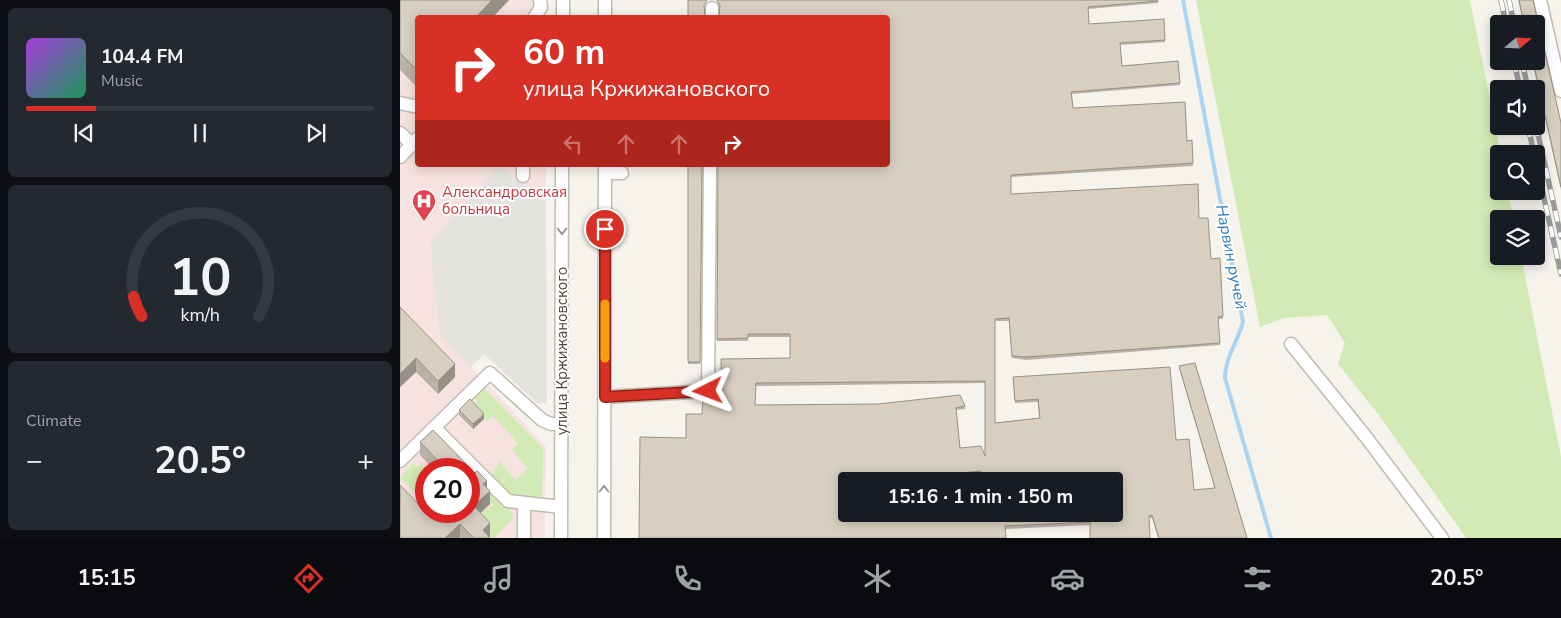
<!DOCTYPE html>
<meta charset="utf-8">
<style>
body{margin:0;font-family:"Nunito Sans",sans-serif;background:#242831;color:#f1f3f6;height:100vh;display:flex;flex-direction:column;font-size:19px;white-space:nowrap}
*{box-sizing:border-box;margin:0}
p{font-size:16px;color:#9ea1a6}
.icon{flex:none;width:28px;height:28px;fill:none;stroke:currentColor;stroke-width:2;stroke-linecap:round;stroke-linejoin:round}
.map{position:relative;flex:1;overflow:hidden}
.sheet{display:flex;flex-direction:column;gap:8px;padding:8px;background:#0d0f14;width:400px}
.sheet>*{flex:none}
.guide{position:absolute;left:15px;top:15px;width:475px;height:152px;border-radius:5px;box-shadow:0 2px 12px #0003;background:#d93025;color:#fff;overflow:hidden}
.needle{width:32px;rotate:71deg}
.fabs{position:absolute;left:1090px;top:15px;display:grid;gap:10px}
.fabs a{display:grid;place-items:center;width:55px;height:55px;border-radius:5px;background:#171b24;box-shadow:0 2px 12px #0003;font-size:25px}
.speed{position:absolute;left:15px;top:458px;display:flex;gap:10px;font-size:25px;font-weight:700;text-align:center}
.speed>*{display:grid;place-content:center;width:65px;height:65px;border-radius:50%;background:#171b24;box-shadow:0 2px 12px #0003;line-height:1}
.speed .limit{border:8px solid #d22;background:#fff;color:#111}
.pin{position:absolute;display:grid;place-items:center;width:42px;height:42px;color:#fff;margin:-21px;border:2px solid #fff;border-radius:50%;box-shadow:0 1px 5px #0007}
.me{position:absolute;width:55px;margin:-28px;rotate:267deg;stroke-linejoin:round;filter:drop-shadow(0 0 4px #0008)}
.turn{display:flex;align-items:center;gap:18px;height:105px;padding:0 25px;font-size:22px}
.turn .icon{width:65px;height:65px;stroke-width:2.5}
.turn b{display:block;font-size:35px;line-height:42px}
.lanes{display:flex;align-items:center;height:48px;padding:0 25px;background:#0003;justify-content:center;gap:25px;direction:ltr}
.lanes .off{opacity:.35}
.big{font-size:38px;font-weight:700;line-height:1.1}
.sheet .widget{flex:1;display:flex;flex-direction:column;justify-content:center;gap:8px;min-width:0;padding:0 18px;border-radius:8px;background:#242831}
.sheet .dial{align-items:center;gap:0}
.dial svg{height:130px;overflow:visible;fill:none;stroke:#363941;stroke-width:7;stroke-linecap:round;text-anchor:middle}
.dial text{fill:#f1f3f6;stroke:none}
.song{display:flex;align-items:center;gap:15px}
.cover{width:60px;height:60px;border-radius:8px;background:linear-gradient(135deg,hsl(280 70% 55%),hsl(150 70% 35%))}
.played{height:5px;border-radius:2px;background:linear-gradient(90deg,#d93025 20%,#363941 20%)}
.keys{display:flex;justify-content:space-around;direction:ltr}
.heat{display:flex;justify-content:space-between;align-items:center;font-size:28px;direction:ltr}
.trip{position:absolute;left:438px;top:472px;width:285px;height:50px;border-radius:5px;background:#171b24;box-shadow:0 2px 12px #0003;font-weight:700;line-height:50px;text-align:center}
.tab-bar{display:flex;height:80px;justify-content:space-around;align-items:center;background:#090b0e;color:#9ea1a6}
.tab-bar .icon{width:35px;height:35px}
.tab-bar .current{color:#d93025}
.tab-bar b{font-size:22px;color:#f1f3f6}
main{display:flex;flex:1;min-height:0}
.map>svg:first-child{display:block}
.medical{fill:#f6e3e0;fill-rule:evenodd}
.green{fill:#d2eab5}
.parking{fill:#e5e3e0}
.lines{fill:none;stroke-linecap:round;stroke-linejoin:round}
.stream{stroke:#a9d4f2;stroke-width:4}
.minor-casing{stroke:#c2bbae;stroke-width:15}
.minor{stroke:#fff;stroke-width:12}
.rail-casing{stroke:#9a9a9a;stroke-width:5.5}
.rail{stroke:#fff;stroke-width:4;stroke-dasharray:11;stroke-linecap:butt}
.wall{fill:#bab2a6;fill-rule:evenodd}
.shaded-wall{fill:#979187}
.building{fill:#d8cfc1;stroke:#979187;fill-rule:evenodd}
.oneway{stroke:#9c9892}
.route-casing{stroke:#8d1f18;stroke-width:12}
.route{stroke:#d93025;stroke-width:9}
.slow{stroke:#f59e0b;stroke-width:9}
.labels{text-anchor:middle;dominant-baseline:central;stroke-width:4;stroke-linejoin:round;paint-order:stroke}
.health-label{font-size:15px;fill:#be3a42;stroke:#fff;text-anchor:start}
.street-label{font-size:15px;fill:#4b4439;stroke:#fff}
.water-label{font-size:16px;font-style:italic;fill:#2e7ab2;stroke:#fff}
</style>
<main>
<section class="sheet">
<div class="widget">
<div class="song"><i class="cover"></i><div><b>104.4 FM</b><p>Music</p></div></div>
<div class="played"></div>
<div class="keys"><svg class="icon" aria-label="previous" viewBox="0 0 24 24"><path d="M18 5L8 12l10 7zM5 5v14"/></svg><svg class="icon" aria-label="pause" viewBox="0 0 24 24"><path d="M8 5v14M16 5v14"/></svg><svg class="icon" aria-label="next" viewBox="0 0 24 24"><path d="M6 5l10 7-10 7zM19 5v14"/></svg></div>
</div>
<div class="widget dial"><svg viewBox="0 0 100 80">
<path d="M14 69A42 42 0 1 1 86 69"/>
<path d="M14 69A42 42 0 0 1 9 57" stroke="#d93025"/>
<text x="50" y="56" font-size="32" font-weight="700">10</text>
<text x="50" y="72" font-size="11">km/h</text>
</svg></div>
<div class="widget"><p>Climate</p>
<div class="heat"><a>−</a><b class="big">20.5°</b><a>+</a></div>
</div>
</section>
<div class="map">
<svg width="1161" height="538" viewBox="0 0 1161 538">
<rect width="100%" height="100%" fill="#f6f3ec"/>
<path class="medical" d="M0 0H144L145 17 18 18V165H146V203L100 167 40 334 146 447 145 538H0ZM26 469H69V511H26Z"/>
<g class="green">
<polygon points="796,0 1070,0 1101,154 1099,154 1099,191 1108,191 1114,219 1099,219 1099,256 1121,256 1161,457 1161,538 1066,538 978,414 938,364 945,343 927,315 884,318 860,327"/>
<path d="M81 385 143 448 142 503C120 499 102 497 92 474L99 461 115 480 128 469 112 450 118 443 93 416 87 421 74 405 78 401 71 395Z"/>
<polygon points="13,463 17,467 21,464 26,469 26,503 0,478"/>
<polygon points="86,484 106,505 114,517 96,536 98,538 92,538 71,514 80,505 86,511 92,505 86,498"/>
</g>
<polygon class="parking" points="100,166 146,203 147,403 138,404 84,354 70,368 40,334 30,242"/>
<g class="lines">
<path class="stream" d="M783 0 843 322C838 341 825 358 825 378L871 538"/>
<g class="minor-casing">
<g id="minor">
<polyline points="1140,0 1161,91"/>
<polyline points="134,18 141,7 140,0"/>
<polyline points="163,18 163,0"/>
<polyline points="205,18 205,0"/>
<polyline points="312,18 312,8"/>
<polyline points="0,103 18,107"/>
<polyline points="0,133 12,144"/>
<polyline points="0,157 18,138"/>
<polyline points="123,165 123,176"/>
<polyline points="205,173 222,173"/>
<polyline points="891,344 966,437 1042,538"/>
<polyline points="205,397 308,391 310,165"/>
<polyline points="34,427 108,501 161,507"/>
<polyline points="0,461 90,373 142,420 151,424 161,424"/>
<polyline points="124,538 124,505"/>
<polyline points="161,538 162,165"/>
<polyline points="204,538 205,165"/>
</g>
</g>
<use href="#minor" class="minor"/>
<g class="rail-casing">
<g id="rail">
<polyline points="1101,0 1106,24"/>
<polyline points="1109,0 1114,24"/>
<polyline points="1114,61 1120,89"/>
<polyline points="1122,61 1128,89"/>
<polyline points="1136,125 1161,237"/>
<polyline points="1128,126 1134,154"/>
<polyline points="1136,162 1161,274"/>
</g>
</g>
<use href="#rail" class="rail"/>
</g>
<g class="wall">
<polygon points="0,0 109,0 92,18 18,18 18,88 0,70"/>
<path d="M317 0H758V3L688 9 689 24 764 19 765 42 720 45 722 66 778 61 780 85 672 94 673 108 787 141 792 140 793 166 611 177V194L799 218 811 259 823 316V319H818L820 345 626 360 612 358 609 321H595V423L639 418 638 402 615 403 613 377 776 440 794 490 815 488 779 368V366L847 538H758L752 518 690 525 606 529 239 538 286 438 302 414 322 394 390 358V337H348V341H317L320 8ZM585 383V456L560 448 556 410 565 409V406L355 405 356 386ZM581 473 714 514H446V481H505Z"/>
<polygon points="1118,0 1133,0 1161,123 1161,190 1132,61 1136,61 1136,24 1124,24"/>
<polygon points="288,165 302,165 300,364 288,364"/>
<polygon points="0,307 55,377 38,394 16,372 0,387"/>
<polygon points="59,410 84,419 73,429 59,415"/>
<polygon points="33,430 75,473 77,471 87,481 87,488 90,491 90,504 80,513 90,523 90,536 89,537 90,538 61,538 60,537 59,538 0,538 0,485 29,515 33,511 69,511 69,469 33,469 20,455 20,442"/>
</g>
<g class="shaded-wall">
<polygon points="92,0 109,0 92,18 75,18"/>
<polygon points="16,358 16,372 0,387 0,374"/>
<polygon points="55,364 55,377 38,394 38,381"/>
<polygon points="84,414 84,419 73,429 73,424"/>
<polygon points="87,481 87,493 90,491 90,504 74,519 74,506 83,484"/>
<polygon points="90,523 90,536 88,538 83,530"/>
<polygon points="60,524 60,537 59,538 45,538"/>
</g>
<g class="building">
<polygon points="0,0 92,0 75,18 18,18 18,71 0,53"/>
<polygon points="288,0 307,0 304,5 305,18 288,18"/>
<path d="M317 0H758V1L688 7 689 24 764 19 765 40 720 43 722 66 778 61 780 83 671 92 673 108 785 102 787 141 792 140 793 163 611 175V194L798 184 799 218H808L811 259 820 258 823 316 818 317 820 343 626 357 612 356 609 318 595 319V423L640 418 638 399 615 401 613 377 770 367 776 440 789 439 794 490 815 488 779 366 795 363 847 538H759L752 515 749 516 750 538H690V522L605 526 606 538H239L240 437 286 438V414H302L303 397 322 394 321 359 390 358V334H348V338L317 339 318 165H488V18H319L320 5ZM585 381V456L581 446 560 448 556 408 565 406 560 395 478 404 355 405 356 383ZM581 471V481H714V514H446V481H481Z"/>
<polygon points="1119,0 1133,0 1161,123 1161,187 1133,61 1136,61 1136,24 1124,24"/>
<polygon points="288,165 302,165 300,362 288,362"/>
<polygon points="0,307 55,364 38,381 16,358 0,374"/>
<polygon points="70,399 84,414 73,424 59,410"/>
<polygon points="33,430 75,473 77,471 87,481 83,484 90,491 74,506 90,523 83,530 90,538 74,538 60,524 45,538 0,538 0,485 29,515 33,511 69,511 69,469 46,469 20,442"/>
</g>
<defs><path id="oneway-chevron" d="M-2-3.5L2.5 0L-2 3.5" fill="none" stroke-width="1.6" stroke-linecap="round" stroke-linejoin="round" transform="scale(1.25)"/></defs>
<g class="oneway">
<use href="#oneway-chevron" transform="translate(162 231) rotate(90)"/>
<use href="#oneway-chevron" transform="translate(204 489) rotate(-90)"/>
</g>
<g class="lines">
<g class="route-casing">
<polyline id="route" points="205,229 205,397 308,391"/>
</g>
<use href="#route" class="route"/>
<polyline class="slow" points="205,304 205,358"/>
</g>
<defs>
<g id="hospital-pin" transform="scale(1.25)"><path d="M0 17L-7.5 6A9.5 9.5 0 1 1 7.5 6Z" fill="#e0444e" stroke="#fff"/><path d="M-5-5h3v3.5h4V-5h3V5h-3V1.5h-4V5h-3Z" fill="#fff"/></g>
</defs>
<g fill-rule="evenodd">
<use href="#hospital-pin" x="24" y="201"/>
</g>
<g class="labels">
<g class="health-label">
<text x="42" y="192">Александровская<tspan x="42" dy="17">больница</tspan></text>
</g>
<g class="street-label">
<text transform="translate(162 351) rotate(-90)">улица Кржижановского</text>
</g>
<g class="water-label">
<text transform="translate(831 257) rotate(79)">Нарвин ручей</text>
</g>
</g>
</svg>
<div class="fabs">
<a><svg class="needle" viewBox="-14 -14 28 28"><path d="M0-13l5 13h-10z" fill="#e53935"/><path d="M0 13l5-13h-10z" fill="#9ea1a6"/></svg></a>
<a><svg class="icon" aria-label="sound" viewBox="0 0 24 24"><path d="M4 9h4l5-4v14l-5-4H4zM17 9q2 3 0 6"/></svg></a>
<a><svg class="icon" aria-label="search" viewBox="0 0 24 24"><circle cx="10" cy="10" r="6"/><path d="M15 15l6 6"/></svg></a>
<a><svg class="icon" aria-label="layers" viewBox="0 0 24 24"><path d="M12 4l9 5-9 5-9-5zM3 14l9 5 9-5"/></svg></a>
</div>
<div class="speed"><div class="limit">20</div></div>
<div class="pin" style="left:205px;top:229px;background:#d93025"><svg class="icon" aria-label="arrive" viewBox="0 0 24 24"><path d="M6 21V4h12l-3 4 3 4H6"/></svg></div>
<svg class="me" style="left:308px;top:391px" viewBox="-20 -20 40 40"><path d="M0-17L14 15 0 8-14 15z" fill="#d93025" stroke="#fff" stroke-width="4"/></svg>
<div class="trip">15:16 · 1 min · 150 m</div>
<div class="guide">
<div class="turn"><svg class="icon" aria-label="right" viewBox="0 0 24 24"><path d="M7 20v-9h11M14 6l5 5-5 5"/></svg><div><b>60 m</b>улица Кржижановского</div></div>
<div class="lanes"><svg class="icon off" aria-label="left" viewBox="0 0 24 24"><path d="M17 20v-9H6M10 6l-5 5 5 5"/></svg><svg class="icon off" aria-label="ahead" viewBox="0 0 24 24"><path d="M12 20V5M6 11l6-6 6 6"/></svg><svg class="icon off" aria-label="ahead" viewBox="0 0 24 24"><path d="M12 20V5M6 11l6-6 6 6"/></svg><svg class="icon" aria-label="right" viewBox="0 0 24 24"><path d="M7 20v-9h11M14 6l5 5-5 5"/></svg></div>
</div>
</div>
</main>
<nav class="tab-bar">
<b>15:15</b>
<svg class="icon current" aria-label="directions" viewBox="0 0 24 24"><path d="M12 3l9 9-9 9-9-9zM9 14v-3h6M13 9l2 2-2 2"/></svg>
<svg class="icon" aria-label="music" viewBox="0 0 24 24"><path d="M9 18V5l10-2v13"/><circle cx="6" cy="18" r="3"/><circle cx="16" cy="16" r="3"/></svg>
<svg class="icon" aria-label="phone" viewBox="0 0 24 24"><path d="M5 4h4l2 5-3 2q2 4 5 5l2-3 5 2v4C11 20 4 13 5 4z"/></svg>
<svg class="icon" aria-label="climate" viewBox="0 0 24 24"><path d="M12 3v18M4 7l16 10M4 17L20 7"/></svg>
<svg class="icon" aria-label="car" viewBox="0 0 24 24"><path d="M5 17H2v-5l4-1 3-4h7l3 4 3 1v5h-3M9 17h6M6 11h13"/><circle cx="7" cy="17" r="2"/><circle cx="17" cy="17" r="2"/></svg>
<svg class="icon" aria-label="filters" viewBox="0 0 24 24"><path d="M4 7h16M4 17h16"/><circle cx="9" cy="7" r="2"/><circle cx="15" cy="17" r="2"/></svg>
<b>20.5°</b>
</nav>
